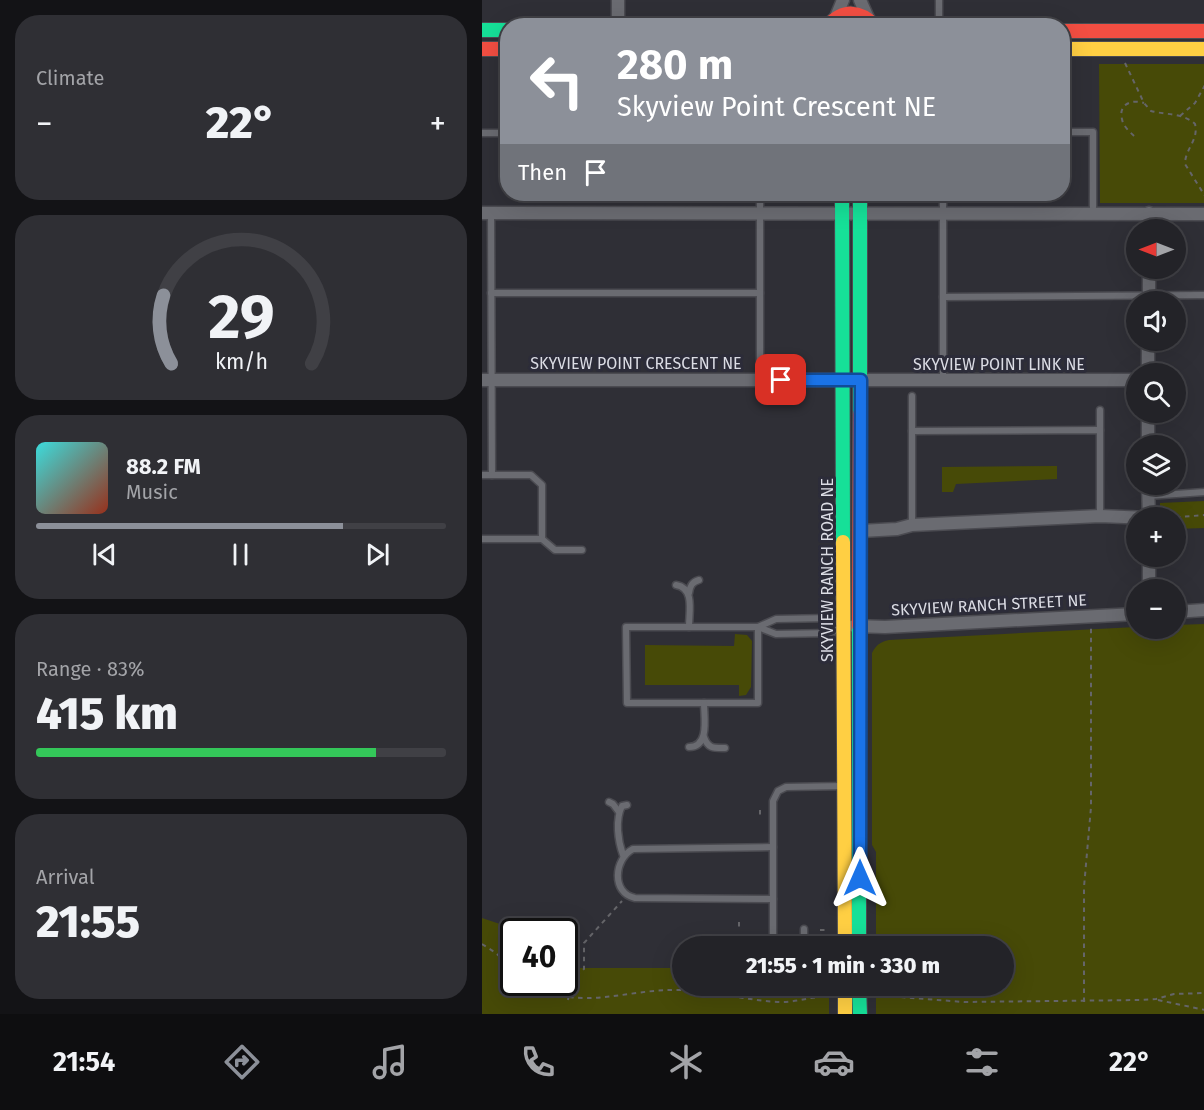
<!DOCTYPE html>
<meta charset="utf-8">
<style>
body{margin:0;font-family:"Fira Sans",sans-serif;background:#2f2f34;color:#f1f3f6;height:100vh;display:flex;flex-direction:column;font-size:22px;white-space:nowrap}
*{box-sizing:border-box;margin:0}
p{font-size:20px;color:#a3a4a8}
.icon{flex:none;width:33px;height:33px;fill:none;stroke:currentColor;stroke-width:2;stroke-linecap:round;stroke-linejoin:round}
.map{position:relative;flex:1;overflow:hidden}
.drawer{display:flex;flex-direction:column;gap:15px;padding:15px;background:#131316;width:482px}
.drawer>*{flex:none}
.banner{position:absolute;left:18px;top:18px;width:570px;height:183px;border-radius:24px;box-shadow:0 6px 24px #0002,0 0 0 2px #404045;background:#8c9099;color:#fff;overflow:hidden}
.needle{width:39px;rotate:270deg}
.tools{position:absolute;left:644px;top:219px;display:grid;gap:12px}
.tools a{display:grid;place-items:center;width:60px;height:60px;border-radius:50%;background:#232328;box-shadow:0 6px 24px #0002,0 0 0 2px #404045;font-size:30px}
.speed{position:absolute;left:18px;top:918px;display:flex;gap:12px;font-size:30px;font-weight:700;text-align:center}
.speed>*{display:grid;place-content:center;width:78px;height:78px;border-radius:50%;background:#232328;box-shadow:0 6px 24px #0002,0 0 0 2px #404045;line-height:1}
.speed .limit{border:3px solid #111;border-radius:9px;background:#fff;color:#111}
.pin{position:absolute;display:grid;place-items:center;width:51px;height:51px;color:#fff;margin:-26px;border-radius:12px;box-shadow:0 3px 9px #0006}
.me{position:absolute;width:66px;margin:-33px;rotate:0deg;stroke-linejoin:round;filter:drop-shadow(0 0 4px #0008)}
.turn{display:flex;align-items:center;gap:21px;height:126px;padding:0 18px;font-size:27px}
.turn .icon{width:78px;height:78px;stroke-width:2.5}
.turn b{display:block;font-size:42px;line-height:51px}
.then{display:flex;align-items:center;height:57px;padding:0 18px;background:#0003;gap:12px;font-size:22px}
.big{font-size:45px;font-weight:800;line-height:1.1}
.drawer .tile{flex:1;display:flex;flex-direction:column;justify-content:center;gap:9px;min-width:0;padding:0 21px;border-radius:24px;background:#2f2f34}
.drawer .dial{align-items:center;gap:0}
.dial svg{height:156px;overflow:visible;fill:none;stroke:#404045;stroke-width:7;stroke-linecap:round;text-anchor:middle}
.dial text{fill:#f1f3f6;stroke:none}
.song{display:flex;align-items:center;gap:18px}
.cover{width:72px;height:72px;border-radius:9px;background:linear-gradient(135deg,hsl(180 70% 55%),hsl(10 70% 35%))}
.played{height:6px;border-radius:3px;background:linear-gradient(90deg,#8c9099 75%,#404045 75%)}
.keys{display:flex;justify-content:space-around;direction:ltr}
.heat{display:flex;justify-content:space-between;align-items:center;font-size:33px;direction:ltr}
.charge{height:9px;border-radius:4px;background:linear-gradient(90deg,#34c759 83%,#404045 0)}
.trip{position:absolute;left:190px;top:936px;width:342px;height:60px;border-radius:30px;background:#232328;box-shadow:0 6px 24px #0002,0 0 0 2px #404045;font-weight:800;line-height:60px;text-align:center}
.tabs{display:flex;height:96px;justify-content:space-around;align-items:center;background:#0e0e10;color:#a3a4a8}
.tabs .icon{width:42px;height:42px}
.tabs .active{color:#8c9099}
.tabs b{font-size:27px;color:#f1f3f6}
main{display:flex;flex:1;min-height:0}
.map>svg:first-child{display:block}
.green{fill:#474a07}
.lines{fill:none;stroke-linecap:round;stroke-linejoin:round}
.lane-casing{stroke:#4b4b51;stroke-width:9}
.street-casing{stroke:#4b4b51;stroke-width:15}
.fast-casing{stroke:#4b4b51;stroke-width:16}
.slow-casing{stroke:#4b4b51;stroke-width:16}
.jam-casing{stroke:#4b4b51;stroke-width:16}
.path{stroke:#656569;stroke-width:2;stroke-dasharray:4.5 4.5;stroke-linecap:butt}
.lane{stroke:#6a6b71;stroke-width:6}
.street{stroke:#6a6b71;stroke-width:12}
.fast{stroke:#16e098;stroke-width:14}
.slow{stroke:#ffcf43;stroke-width:14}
.jam{stroke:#f24e42;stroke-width:14}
.route-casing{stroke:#114b97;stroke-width:15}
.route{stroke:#1a73e8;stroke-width:10}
.labels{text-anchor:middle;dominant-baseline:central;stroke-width:6;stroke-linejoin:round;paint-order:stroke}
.street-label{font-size:16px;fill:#dbdce4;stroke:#2c2c39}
</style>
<main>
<section class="drawer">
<div class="tile"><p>Climate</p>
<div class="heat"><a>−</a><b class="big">22°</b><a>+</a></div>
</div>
<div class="tile dial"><svg viewBox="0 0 100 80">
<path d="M14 69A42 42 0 1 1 86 69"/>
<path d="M14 69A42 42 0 0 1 10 34" stroke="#8c9099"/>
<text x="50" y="56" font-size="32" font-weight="700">29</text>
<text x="50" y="72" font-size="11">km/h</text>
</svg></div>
<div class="tile">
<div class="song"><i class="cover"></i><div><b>88.2 FM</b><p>Music</p></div></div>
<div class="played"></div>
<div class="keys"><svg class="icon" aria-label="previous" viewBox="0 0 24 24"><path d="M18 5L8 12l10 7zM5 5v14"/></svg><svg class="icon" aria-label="pause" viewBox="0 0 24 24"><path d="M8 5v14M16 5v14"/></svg><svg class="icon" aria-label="next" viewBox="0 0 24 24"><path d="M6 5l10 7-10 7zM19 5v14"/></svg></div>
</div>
<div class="tile"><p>Range · 83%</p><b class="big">415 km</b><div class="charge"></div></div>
<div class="tile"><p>Arrival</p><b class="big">21:55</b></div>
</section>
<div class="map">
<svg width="723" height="1014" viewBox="0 0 723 1014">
<rect width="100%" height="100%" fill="#2f2f36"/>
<g class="green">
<polygon points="617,64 722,64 722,203 618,203"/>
<polygon points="575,466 575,479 474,484 471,492 460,492 460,467"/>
<polygon points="722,501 722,528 693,529 693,518 678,517 678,503"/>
<path d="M722 624V1014H394V986H522V946H394V852L390 845V653C394 645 398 642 407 640L654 627 693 628V625Z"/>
<polygon points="253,634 265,635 270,641 269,687 264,695 257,696 257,685 163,685 163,645 252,646"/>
<polygon points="0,918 18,924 31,933 32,982 82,982 83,968 201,968 201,986 347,986 347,1014 0,1014"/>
</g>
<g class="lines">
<g class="lane-casing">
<g id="lane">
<polyline points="457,26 457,0"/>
<polyline points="580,132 611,132 611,213"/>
<polyline points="0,133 26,133"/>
<polyline points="278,194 278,380"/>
<polyline points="9,293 278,293"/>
<polyline points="461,297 723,295"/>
<polyline points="461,380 461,194"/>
<polyline points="430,396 430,431"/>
<polyline points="618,410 618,430"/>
<polyline points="0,475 10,475 9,214"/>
<polyline points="10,475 49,475 60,485 60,539"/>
<polyline points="666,496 723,492"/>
<polyline points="430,524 430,431 618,430 618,516"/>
<polyline points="0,539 60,539 73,550 100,550"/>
<path d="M194 585C213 588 207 612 207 627"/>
<path d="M207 593C208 586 210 582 217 580"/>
<polygon points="349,618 361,626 349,633 294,634 276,627 294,619"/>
<polygon points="144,627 276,627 276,703 145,703"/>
<path d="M222 737C226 749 232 748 243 748"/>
<path d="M207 747C228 747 222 717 222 703"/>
<polyline points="127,802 131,804 137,812"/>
<path d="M291 847 151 849C132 859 129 893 153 898L291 899"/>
<path d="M141 855C136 841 133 820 140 806L145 805"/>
<polyline points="322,929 322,946"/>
<polyline points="254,943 291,942"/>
<polyline points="294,946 291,942 291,801 296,791 304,787 362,786"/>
</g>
</g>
<g class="street-casing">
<g id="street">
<polyline points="136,0 136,26"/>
<polyline points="378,0 386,18"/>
<polyline points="354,17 361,0"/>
<polyline points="0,213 723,214"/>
<polyline points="667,230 667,213"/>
<polyline points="667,302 667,268"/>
<polyline points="666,374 666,340"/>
<polyline points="0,380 654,380"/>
<polyline points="666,412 666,446"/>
<polyline points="666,484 667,518"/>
<polyline points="379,531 415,529 430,525 618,516 667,518"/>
<polyline points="667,556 667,590"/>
<polyline points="693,612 723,610"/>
<polyline points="372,626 403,627 654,614"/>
</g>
</g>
<g class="fast-casing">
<g id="fast">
<polyline points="0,30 26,30"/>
<polyline points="360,194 361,542"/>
<polyline points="378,414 378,194"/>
<polyline points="377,946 377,626"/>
<polyline points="377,986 378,1014"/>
</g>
</g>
<g class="slow-casing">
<g id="slow">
<polyline points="580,49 723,49"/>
<polyline points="361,542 363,946"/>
<polyline points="363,986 363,1014"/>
</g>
</g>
<g class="jam-casing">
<g id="jam">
<path d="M346 26C361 9 378 10 393 26"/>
<polyline points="580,31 723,31"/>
<polyline points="0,49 26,49"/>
<polyline points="377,626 378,414"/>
</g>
</g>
<g class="path">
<path d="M643 63 662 103 669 111C684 115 702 113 713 124 717 140 703 149 703 164L723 196"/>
<polyline points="698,116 713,103 723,85"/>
<path d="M652 136C647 131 641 126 640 119 636 104 650 99 662 103"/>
<polyline points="685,518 723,515"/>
<polyline points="278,810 278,815"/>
<polyline points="257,922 257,927"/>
<polyline points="338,930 344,930"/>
<polyline points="0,944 14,953 32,971"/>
<path d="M45 982C98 1014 142 988 200 990 232 991 263 1000 295 1002 313 1003 330 996 349 996"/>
<polyline points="392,995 482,1002 659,1000 674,999 692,994 723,993"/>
<polyline points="86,1000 89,980 102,969 102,943 140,901"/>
<polyline points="676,1000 723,1010"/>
<polyline points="602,1002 602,887 609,807 609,627"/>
</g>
<use href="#lane" class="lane"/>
<use href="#street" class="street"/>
<use href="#fast" class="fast"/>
<use href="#slow" class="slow"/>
<use href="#jam" class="jam"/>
</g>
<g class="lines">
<g class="route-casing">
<polyline id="route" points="299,380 379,380 378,878"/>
</g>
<use href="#route" class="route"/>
</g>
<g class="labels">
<g class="street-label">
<text x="154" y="363">SKYVIEW POINT CRESCENT NE</text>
<text x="517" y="364">SKYVIEW POINT LINK NE</text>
<text transform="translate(345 570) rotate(-90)">SKYVIEW RANCH ROAD NE</text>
<text transform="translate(507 605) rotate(-3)">SKYVIEW RANCH STREET NE</text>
</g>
</g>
</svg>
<div class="tools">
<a><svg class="needle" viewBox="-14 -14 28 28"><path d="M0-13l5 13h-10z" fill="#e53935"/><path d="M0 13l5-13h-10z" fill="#a3a4a8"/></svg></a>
<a><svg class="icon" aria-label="sound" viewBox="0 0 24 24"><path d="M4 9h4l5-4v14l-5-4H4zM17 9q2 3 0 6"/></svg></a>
<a><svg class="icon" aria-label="search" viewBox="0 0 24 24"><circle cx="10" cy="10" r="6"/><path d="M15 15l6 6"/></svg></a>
<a><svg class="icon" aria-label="layers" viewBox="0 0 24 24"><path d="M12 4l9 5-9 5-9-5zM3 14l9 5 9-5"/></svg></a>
<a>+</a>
<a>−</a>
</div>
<div class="speed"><div class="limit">40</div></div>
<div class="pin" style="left:299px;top:380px;background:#d93025"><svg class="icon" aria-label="arrive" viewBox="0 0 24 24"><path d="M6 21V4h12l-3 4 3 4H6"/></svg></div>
<svg class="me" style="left:378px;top:878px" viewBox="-20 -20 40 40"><path d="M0-17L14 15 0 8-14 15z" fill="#1a73e8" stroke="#fff" stroke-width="4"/></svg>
<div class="trip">21:55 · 1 min · 330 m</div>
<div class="banner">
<div class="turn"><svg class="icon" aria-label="left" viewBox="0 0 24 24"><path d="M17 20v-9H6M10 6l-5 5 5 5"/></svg><div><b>280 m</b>Skyview Point Crescent NE</div></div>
<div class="then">Then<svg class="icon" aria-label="arrive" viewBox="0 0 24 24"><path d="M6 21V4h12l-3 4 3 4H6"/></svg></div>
</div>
</div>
</main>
<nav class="tabs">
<b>21:54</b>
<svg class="icon active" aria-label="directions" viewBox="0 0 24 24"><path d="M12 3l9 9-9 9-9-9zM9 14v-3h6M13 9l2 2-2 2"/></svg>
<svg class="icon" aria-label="music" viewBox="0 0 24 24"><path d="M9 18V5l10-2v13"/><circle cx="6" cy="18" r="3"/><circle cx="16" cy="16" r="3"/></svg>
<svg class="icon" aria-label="phone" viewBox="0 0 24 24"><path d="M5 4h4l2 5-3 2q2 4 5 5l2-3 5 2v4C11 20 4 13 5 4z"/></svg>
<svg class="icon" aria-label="climate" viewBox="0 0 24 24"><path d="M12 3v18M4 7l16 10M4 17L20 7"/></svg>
<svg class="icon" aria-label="car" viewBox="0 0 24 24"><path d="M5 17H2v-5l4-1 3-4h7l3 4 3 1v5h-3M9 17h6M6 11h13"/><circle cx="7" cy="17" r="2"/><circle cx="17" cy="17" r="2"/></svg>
<svg class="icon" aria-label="filters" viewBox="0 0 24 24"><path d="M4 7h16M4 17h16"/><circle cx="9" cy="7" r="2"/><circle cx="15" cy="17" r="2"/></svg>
<b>22°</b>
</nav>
